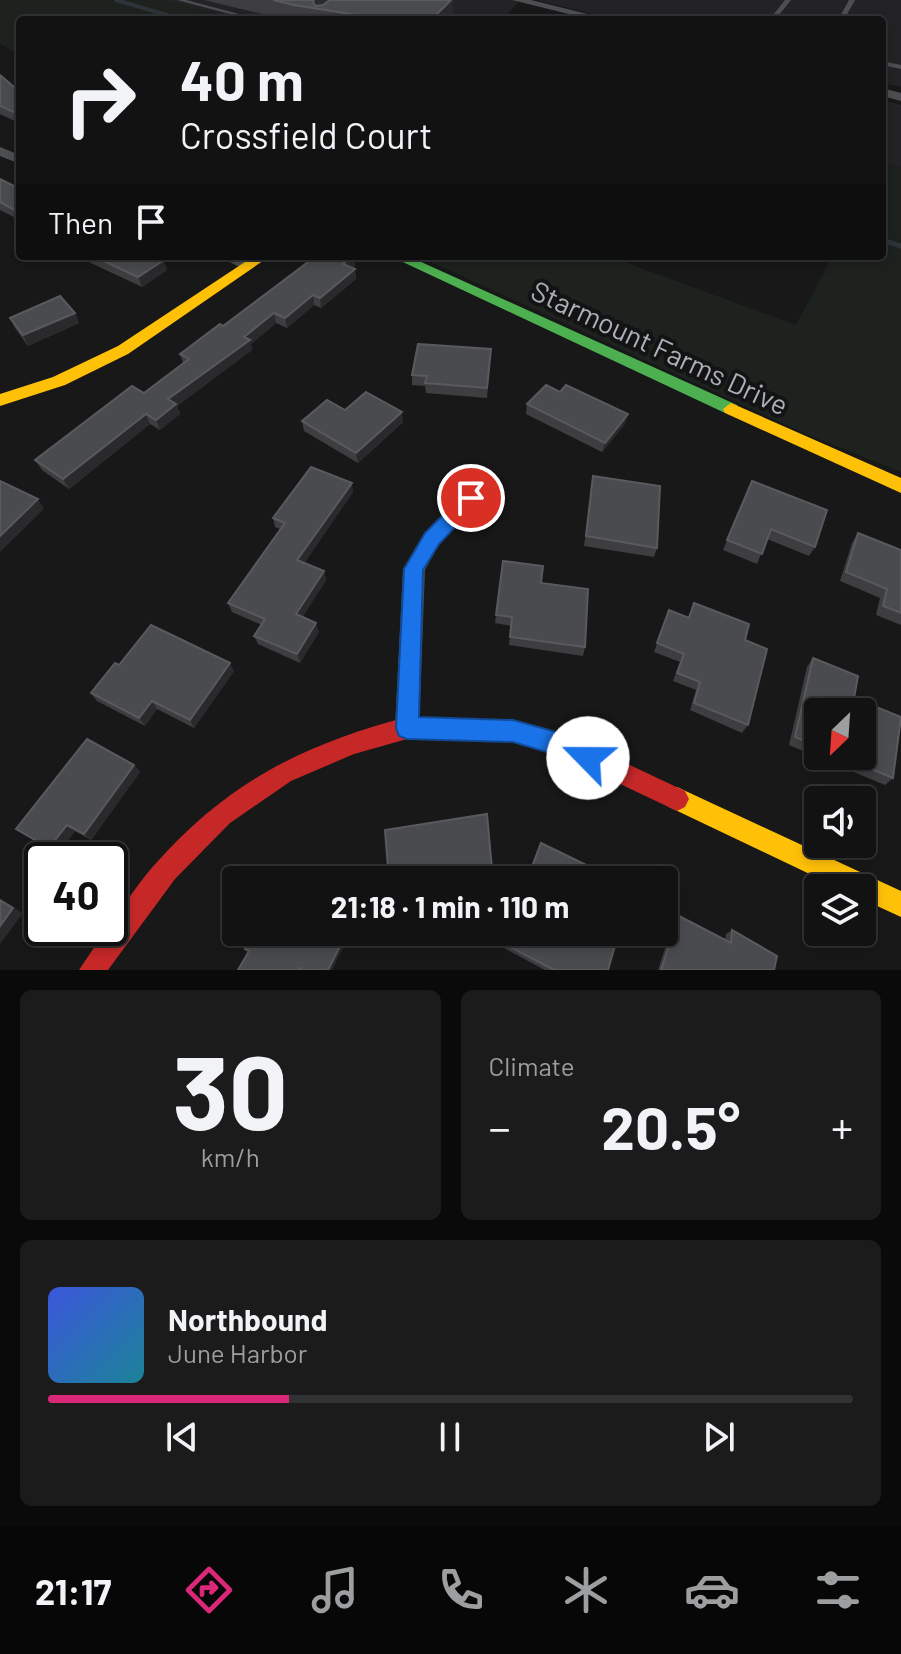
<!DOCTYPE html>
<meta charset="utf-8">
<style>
body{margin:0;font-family:Barlow,sans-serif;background:#1b1b1c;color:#f1f3f6;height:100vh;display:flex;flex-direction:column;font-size:30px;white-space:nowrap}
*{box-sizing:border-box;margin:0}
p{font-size:26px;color:#9c9ea0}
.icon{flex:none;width:44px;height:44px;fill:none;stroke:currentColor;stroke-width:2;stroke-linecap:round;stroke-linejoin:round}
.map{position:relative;height:970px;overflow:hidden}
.sheet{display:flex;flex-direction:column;gap:20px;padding:20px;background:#0a0a0a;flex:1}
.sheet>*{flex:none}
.banner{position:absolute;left:16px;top:16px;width:870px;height:244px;border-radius:8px;box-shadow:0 4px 12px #0003,0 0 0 2px #313233;background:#121213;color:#f1f3f6;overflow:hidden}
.needle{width:52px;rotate:205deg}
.fabs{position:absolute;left:804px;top:698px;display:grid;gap:16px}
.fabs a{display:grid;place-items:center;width:72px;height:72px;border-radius:8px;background:#121213;box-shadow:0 4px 12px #0003,0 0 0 2px #313233;font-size:40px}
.speed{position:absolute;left:24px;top:842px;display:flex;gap:16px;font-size:40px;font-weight:700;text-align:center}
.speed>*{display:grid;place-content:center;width:104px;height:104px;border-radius:50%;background:#121213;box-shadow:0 4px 12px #0003,0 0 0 2px #313233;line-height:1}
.speed .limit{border:4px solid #111;border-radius:12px;background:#fff;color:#111}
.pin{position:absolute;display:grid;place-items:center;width:68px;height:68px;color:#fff;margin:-34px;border:4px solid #fff;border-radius:50%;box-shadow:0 2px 8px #0007}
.me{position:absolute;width:88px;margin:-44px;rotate:293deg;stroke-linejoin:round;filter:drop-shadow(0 0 6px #0008)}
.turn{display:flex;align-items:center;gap:28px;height:168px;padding:0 32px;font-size:36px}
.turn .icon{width:104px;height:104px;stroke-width:2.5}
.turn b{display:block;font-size:56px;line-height:68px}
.then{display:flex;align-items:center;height:76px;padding:0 32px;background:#0003;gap:16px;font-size:30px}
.big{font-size:60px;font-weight:700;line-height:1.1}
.sheet .widget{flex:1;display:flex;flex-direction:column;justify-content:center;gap:12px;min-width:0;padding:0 28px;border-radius:12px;background:#1b1b1c}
.sheet .dial{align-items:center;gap:0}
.dial b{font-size:104px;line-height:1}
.song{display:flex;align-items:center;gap:24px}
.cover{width:96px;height:96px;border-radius:12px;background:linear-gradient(135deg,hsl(230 70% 55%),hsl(190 70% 35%))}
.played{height:8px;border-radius:4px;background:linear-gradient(90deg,#db2777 30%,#313233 30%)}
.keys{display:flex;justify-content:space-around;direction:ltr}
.heat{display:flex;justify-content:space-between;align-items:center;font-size:44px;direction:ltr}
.sheet .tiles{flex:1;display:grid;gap:20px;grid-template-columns:1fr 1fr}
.widget:last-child{grid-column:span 2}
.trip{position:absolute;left:222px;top:866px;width:456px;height:80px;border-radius:8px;background:#121213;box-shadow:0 4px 12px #0003,0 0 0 2px #313233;font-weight:700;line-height:80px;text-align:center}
.tabs{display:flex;height:128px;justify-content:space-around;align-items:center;background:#070708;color:#9c9ea0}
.tabs .icon{width:56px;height:56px}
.tabs .active{color:#db2777}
.tabs b{font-size:36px;color:#f1f3f6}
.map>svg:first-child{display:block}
.built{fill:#232325}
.green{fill:#1d221e}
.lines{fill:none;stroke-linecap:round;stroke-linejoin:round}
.stream-far1{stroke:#2d3339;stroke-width:4}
.stream{stroke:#2d3339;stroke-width:5}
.lane{fill:#4d4e51;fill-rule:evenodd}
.street{fill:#4d4e51;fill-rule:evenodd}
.fast{fill:#4caf50;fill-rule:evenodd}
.slow{fill:#ffc107;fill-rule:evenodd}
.jam{fill:#c62828;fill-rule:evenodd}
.wall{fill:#3e3e41;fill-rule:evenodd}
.shaded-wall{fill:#2a2a2c}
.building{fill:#4a4b4e;stroke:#595a5e;stroke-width:2}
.route{fill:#1a73e8;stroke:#114b97;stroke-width:2}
.labels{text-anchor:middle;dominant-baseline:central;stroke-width:8;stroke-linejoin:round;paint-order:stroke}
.street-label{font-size:28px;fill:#abafb8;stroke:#131314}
</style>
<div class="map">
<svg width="901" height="970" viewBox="0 0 901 970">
<rect width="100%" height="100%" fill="#181819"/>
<g class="built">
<polygon points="164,0 520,0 502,20 241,20"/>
<polygon points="535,0 901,0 901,87 882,83 882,20 619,20"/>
<polygon points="882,100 901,105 901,168 884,163 882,165"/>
</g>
<g class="green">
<polygon points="0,0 164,0 241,20 20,20 20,56 0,43"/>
<polygon points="883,163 901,168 901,472 806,434 418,256 608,256 796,325 833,256 882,256"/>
</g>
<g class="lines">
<polyline class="stream-far1" points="116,0 184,20"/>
<polyline class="stream" points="882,240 901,246"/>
<g class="lane">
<polygon points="177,0 186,0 262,20 253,20"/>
<polygon points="785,0 791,0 775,20 769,20"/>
<polygon points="849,0 855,0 844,20 838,20"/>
<polygon points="882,61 901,65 901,69 882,65"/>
</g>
<g class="street">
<polygon points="512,0 531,0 612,20 593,20"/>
<polygon points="882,88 901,93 901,101 882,96"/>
<polygon points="0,147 20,155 20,164 0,156"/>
<polygon points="218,256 238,256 255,266 247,271"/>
<polygon points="471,490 478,492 481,498 478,504 439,544 425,570 419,728 416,737 407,740 398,737 395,728 403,569 425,532 464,492"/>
</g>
<polygon class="fast" points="390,256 408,256 737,405 739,409 737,413 725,413"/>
<g class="slow">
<polygon points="254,256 270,256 128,354 65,385 0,406 0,394 53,377 118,346"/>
<polygon points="731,403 901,478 901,493 725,413 723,409"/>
<polygon points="677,787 901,891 901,917 862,899 862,888 839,888 669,807 665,799 669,791"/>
</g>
<path class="jam" d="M407 717 513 720 568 736 685 791 689 799 685 807 677 811 557 754 513 742 407 739 354 754 291 781 230 823 175 879 108 970H79L107 928H110V924C126 903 140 880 158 861 230 781 305 744 407 717Z"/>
</g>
<g class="wall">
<polygon points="204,0 453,0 453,14 448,20 288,20"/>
<polygon points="0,75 20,92 20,125 19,123 0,114"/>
<polygon points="0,179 20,189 20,220 0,210"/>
<polygon points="76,256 155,256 167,270 142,287"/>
<polygon points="353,256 355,266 352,268 355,269 356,279 321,308 314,305 287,328 276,323 251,344 252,350 177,406 180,414 160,430 150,424 69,489 42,470 35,460 144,393 183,363 180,354 223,326"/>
<polygon points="75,313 79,323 28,346 15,328 10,318"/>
<polygon points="491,349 487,398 426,393 425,386 412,385 412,375"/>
<polygon points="527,404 625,424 602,452 526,414"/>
<polygon points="345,410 403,422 358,463 304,431 302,421"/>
<polygon points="593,476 657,548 654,557 584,546"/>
<polygon points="752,481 815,547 809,556 767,539 757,564 723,550"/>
<polygon points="353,492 304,563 324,571 326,580 302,617 319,632 300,663 258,644 254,636 262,625 232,612 228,603 280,529 275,527 273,518"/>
<polygon points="858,533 901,550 901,625 876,615 880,598 840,581 852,543"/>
<polygon points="541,583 585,647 583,656 509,645 511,626 495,623 496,615"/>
<polygon points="694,603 745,640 748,725 742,733 690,710 696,690 673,681 680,662 654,652 669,610 688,617"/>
<path d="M813 658 854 698 893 778 885 785 789 745 807 667ZM818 712 862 756H818Z"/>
<polygon points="119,665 234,671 194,728 157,709 145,726 97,701 91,693"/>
<polygon points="134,765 140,772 91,840 75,831 58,854 16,829"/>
<polygon points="679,916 725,940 726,934 732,930 774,970 658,970 674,921"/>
<polygon points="507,932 608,970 545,970 502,947"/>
</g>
<g class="shaded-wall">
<polygon points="314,0 330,0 331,5 314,8"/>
<polygon points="451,0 453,0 453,14 448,20 431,20"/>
<polygon points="353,256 355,266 344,274 343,264"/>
<polygon points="164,260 167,270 142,287 138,277"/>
<polygon points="355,269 356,279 321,308 320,298"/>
<polygon points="313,295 314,305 287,328 285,318"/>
<polygon points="75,313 79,323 28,346 23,335"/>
<polygon points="274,313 276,323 251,344 252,350 177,406 180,414 160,430 156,420 168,399"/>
<polygon points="402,412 403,422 358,463 356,453"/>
<polygon points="146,414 150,424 69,489 63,479"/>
<polygon points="628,414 625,424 602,452 605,443"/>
<polygon points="352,483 353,492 300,570 297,560"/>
<polygon points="38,499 44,509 0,552 0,536"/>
<polygon points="324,571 326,580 299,623 296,614"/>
<polygon points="316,623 319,632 300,663 297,654"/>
<polygon points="230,663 234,671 194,728 190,720"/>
<polygon points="152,701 157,709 145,726 139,718"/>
<polygon points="134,765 140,772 91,840 84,834"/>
<polygon points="67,825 75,831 58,854 49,848"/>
<polygon points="0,899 23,913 0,944"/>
<polygon points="347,932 351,932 332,970 328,970"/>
</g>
<g class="building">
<polygon points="273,0 314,0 313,1 315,6 323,5 330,0 451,0 431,20 388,20 294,5"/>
<polygon points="0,75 20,92 20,115 0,106"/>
<polygon points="0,179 20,189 20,213 0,202"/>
<polygon points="93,256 155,256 164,260 138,277"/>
<polygon points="316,256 353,256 343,264 355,269 320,298 313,295 285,318 274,313 244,337 250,340 168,399 176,404 156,420 146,414 63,479 35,460 132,386 144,393 189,359 180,354 220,324 223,326"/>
<polygon points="60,296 75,313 23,335 10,318"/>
<polygon points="418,344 491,349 487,388 425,383 427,376 412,375"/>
<polygon points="546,385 560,392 566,385 628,414 605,443 527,404"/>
<polygon points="366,392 402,412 356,453 302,421 327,400 345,410"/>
<polygon points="311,467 352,483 297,560 324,571 296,614 316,623 297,654 254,636 265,619 228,603 285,523 273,518"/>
<polygon points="593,476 660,486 657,548 586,536"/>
<polygon points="0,481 38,499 0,536"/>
<polygon points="752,481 827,510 815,547 771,529 762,554 727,540"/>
<polygon points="858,533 901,550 901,613 883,606 887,589 846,572"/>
<polygon points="503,561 543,566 541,583 588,589 585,647 510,637 512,617 496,615"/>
<polygon points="694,603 749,624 745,640 767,649 748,725 694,703 700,682 677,673 684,654 657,643 669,610 689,618"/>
<polygon points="151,625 230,663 190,720 152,701 139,718 91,693 115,663 119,665"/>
<polygon points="813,658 858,676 854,698 901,717 893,778 840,756 862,756 862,712 818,712 818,747 795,737"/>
<polygon points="87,739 134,765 84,834 67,825 49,848 16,829"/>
<polygon points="487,814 493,880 389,880 385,830"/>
<polygon points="541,843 611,877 610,880 527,880"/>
<polygon points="0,900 13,908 0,926"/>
<polygon points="679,916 731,943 732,930 777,956 774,970 661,970"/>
<polygon points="254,932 347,932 328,970 302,970 299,968 299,970 238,970 249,951 245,949"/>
<polygon points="507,932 619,932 608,970 554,970 503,943"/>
</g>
<polygon class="route" points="471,491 478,493 480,498 478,503 439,544 423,570 419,717 513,720 560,733 597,749 600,758 597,766 588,769 557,755 513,742 407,739 399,736 396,728 404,569 425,533 465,493"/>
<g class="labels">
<g class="street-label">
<text transform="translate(660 347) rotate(25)">Starmount Farms Drive</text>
</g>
</g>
</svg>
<div class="fabs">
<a><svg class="needle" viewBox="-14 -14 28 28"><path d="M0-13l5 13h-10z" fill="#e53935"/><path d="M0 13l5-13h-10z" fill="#9c9ea0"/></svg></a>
<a><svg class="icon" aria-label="sound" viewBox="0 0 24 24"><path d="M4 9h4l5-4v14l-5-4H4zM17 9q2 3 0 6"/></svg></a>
<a><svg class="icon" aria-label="layers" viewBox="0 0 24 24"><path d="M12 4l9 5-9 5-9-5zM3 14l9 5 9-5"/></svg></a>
</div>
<div class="speed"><div class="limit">40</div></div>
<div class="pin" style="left:471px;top:498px;background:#d93025"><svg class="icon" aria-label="arrive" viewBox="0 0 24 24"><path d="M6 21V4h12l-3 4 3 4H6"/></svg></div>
<svg class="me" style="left:588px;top:758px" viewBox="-20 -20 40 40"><circle r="19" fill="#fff"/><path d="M0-13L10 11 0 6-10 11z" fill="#1a73e8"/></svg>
<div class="trip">21:18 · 1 min · 110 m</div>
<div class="banner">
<div class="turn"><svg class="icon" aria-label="right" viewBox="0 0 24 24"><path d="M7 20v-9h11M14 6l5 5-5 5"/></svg><div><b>40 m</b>Crossfield Court</div></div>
<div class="then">Then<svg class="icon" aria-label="arrive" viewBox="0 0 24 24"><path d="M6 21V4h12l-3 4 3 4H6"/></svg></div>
</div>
</div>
<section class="sheet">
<div class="tiles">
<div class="widget dial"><b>30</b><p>km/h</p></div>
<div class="widget"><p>Climate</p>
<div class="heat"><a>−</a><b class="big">20.5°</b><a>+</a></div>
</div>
<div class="widget">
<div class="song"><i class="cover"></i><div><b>Northbound</b><p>June Harbor</p></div></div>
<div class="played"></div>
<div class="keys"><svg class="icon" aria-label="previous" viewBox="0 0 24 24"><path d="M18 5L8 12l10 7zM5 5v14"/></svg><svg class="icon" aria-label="pause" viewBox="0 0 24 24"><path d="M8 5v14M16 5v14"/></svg><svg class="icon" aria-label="next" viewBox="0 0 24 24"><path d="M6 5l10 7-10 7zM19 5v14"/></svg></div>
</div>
</div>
</section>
<nav class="tabs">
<b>21:17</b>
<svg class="icon active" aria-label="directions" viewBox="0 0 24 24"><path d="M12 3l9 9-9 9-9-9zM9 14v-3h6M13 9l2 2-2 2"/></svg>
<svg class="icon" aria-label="music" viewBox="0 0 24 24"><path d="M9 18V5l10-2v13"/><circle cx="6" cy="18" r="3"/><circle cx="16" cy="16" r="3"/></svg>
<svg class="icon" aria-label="phone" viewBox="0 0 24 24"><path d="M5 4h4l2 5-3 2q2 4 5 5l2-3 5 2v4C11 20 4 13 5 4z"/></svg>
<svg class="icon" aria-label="climate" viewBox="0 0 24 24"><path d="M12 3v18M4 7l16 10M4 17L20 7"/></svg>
<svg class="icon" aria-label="car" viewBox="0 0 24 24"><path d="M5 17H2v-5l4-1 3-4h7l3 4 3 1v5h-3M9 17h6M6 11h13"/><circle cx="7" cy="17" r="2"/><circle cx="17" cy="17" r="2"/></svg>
<svg class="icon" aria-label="filters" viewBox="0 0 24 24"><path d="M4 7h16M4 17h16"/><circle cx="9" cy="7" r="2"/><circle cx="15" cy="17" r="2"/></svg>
</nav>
